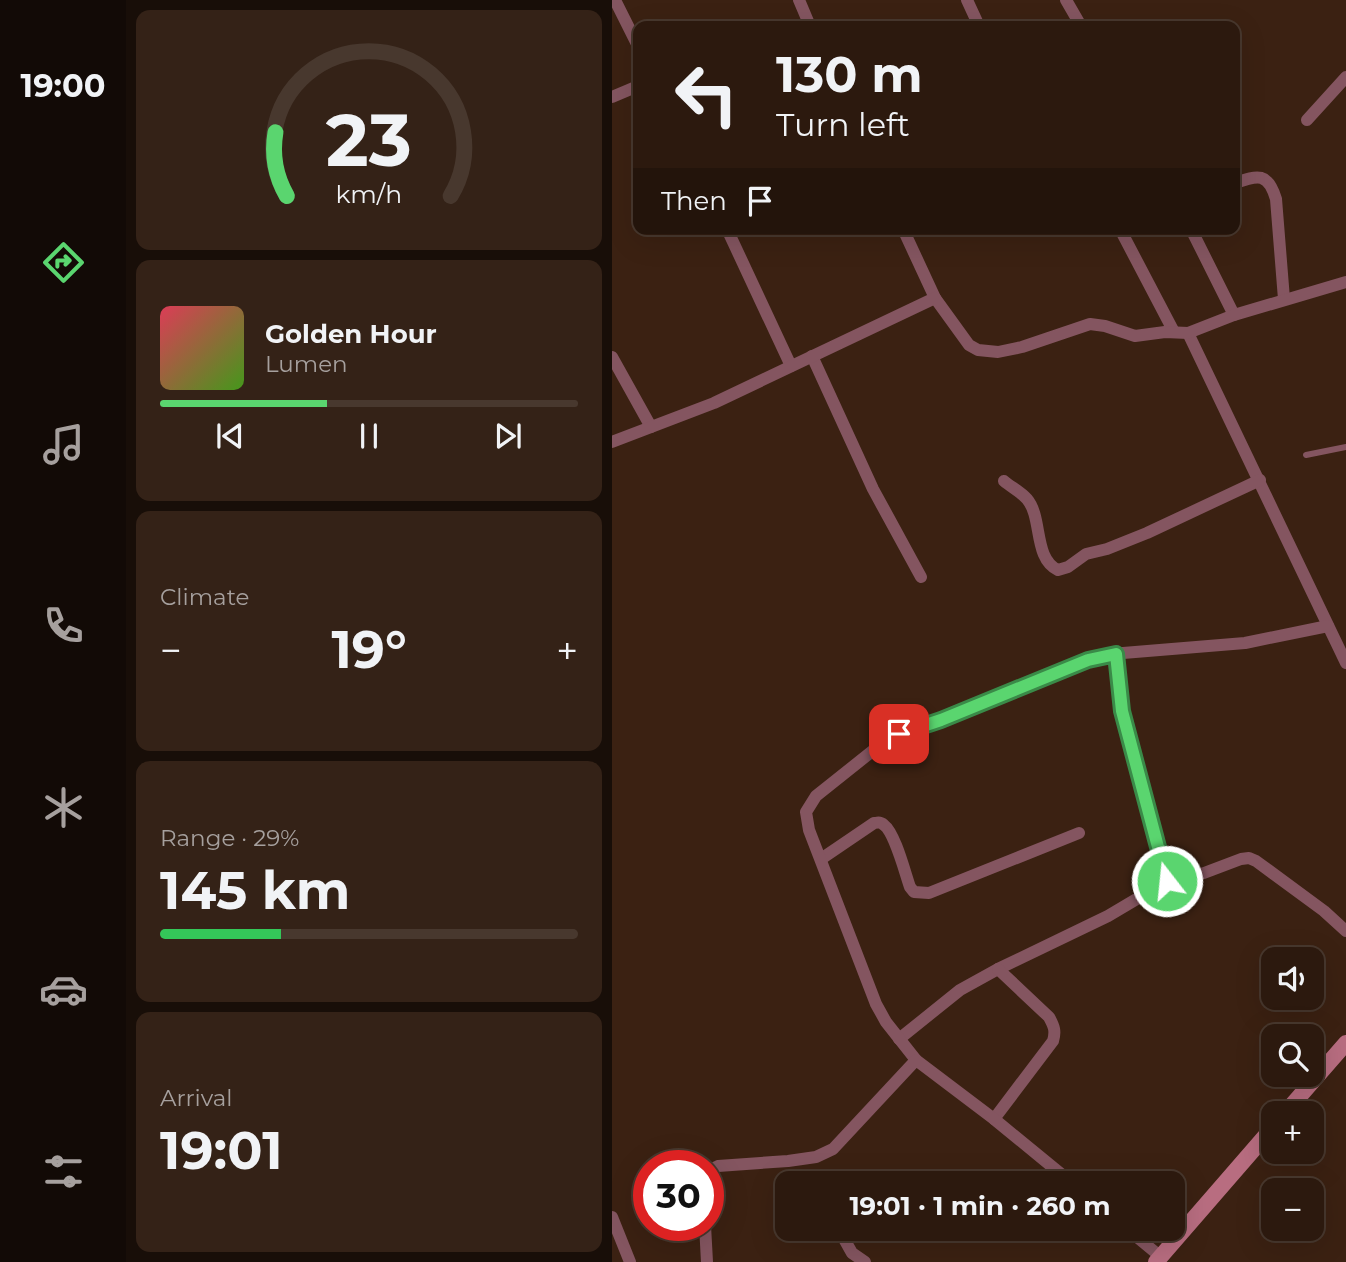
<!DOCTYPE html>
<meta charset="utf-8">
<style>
body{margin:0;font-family:Montserrat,sans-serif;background:#342217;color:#f1f3f6;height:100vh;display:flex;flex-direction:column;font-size:26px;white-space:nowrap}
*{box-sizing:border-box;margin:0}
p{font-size:23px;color:#a6a09e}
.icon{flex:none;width:38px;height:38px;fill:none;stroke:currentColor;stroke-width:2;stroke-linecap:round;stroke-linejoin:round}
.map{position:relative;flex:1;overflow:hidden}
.sheet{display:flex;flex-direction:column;gap:10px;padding:10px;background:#180e08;width:486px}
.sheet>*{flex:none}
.hud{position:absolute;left:21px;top:21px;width:607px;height:214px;border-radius:14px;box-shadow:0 7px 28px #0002,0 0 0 2px #48382e;background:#2c190e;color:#f1f3f6;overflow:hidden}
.buttons{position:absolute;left:649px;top:947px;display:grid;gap:14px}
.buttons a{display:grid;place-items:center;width:63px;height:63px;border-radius:14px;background:#2c190e;box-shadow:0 7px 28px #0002,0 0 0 2px #48382e;font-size:35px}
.speed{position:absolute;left:21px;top:1150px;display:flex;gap:14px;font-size:35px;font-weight:700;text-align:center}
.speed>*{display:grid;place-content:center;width:91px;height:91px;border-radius:50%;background:#2c190e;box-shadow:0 7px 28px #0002,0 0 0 2px #48382e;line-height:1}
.speed .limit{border:10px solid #d22;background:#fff;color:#111}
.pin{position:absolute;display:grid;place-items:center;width:60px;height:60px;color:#fff;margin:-30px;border-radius:14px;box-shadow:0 4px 10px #0006}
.me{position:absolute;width:77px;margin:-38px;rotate:344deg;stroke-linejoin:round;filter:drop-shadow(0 0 5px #0008)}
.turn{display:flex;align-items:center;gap:24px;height:147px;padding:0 28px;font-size:32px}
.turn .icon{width:91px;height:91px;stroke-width:2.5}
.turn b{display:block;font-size:49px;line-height:60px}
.then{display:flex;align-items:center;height:66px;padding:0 28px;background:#0003;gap:14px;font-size:26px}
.big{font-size:52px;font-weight:700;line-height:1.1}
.sheet .card{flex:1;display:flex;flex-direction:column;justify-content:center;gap:10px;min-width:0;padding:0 24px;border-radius:14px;background:#342217}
.sheet .dial{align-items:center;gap:0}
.dial svg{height:182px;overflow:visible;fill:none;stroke:#48382e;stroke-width:7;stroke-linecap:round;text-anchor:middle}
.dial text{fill:#f1f3f6;stroke:none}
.song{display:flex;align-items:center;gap:21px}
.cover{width:84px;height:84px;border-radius:10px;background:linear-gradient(135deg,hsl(350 70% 55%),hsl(100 70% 35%))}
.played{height:7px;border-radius:4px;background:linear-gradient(90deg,#5ad56f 40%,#48382e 40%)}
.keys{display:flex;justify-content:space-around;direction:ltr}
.heat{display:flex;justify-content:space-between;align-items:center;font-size:38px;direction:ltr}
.charge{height:10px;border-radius:5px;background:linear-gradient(90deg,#34c759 29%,#48382e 0)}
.trip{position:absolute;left:163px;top:1171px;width:410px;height:70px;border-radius:14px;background:#2c190e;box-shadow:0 7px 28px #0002,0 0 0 2px #48382e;font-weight:700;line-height:70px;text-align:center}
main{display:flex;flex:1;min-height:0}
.tab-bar{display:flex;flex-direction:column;width:126px;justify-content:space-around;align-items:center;background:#120a06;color:#a6a09e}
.tab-bar .icon{width:49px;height:49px}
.tab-bar .active{color:#5ad56f}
.tab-bar b{font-size:32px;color:#f1f3f6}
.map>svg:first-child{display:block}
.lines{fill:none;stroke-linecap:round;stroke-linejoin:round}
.service{stroke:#845560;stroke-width:6}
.minor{stroke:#845560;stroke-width:12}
.secondary{stroke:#b86d80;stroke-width:16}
.route-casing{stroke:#3a8a48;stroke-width:18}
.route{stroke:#5ad56f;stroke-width:12}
</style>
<main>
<nav class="tab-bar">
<b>19:00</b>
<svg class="icon active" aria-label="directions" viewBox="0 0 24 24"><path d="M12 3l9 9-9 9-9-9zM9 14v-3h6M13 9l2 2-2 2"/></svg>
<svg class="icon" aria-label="music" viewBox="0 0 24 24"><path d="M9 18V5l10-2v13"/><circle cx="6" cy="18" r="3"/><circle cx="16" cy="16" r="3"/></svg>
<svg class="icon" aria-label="phone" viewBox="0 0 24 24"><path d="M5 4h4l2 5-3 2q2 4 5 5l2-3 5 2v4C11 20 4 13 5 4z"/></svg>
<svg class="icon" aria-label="climate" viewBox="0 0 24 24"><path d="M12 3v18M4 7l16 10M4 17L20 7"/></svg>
<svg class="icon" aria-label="car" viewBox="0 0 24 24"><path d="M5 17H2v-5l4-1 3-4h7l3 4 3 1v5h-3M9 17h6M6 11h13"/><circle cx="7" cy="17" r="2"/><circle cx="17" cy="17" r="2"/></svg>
<svg class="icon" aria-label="filters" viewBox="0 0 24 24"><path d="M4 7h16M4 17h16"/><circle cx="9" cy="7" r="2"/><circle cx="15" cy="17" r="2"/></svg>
</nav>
<section class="sheet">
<div class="card dial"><svg viewBox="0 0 100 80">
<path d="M14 69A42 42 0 1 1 86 69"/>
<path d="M14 69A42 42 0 0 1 9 41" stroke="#5ad56f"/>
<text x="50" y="56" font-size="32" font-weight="700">23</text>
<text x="50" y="72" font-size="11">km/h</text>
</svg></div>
<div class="card">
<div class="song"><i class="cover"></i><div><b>Golden Hour</b><p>Lumen</p></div></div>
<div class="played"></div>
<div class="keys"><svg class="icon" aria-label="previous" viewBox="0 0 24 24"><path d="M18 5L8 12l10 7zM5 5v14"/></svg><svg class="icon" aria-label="pause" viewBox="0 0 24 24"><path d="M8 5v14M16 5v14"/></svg><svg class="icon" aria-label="next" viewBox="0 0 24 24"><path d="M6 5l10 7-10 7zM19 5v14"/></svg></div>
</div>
<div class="card"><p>Climate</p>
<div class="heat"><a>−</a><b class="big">19°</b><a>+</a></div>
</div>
<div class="card"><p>Range · 29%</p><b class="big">145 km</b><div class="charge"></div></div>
<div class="card"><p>Arrival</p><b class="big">19:01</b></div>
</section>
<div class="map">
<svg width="734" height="1262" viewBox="0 0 734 1262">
<rect width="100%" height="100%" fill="#3b2112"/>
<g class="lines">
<polyline class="service" points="694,455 734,447"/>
<g class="minor">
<polyline points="3,0 26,46"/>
<polyline points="187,0 198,26"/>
<polyline points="355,0 367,26"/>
<polyline points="454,0 469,26"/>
<polyline points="0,97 26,86"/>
<polyline points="695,120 734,77"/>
<path d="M623 183C646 175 656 172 664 199L672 299"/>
<polyline points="115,229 179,366"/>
<polyline points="291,229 323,298"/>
<polyline points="508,229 562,332"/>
<polyline points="579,229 622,315"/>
<polyline points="576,333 734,663"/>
<polyline points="200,356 261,489 309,577"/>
<polyline points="0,357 39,427"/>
<polyline points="0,442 102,403 323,298 357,345 366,350 386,352 410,347 478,324 493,326 523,336 553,332 576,333 622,315 734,282"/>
<path d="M392 481C399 487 409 492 415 499 431 518 421 558 446 570L456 567 474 554 495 549 535 533 648 480"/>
<polyline points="504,654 510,711 555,881"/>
<path d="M209 859 262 823C267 823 267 821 272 825 283 833 293 873 298 887L302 892 317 893 467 833"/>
<polyline points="287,1039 348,990 386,969 496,916 555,881 592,873 629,859 637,858 644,861 712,911 734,931"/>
<polyline points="304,1060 274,1022 264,1004 197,830 194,812 204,796 273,741 287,734 329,720 476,660 511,653 633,643 716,626"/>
<path d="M382 1119 441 1041C444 1031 442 1026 437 1017L386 969"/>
<polyline points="96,1171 106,1166 176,1161 204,1157 221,1149 304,1060 382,1119 460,1183"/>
<polyline points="0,1217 18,1262"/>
<polyline points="93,1225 95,1262"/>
<polyline points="226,1228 240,1253 253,1262"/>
<polyline points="514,1228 549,1257"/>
</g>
<g class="secondary">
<polyline points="673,1113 734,1043"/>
<polyline points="544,1262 662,1126"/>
</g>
</g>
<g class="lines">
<g class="route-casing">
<polyline id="route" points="287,734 329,720 476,660 504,654 510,711 555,881"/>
</g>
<use href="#route" class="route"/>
</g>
</svg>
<div class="buttons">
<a><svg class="icon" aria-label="sound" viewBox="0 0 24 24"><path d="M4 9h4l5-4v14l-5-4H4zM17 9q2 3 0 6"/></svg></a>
<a><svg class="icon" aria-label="search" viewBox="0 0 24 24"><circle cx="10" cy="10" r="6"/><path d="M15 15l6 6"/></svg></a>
<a>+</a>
<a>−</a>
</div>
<div class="speed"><div class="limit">30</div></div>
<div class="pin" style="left:287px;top:734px;background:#d93025"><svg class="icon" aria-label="arrive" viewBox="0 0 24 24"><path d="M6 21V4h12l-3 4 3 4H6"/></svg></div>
<svg class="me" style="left:555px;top:881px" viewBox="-20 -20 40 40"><circle r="17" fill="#5ad56f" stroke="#fff" stroke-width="3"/><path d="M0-11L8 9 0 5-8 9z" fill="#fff"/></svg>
<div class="trip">19:01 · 1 min · 260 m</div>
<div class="hud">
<div class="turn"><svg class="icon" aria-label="left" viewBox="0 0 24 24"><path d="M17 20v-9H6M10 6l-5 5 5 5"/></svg><div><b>130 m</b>Turn left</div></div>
<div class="then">Then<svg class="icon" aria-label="arrive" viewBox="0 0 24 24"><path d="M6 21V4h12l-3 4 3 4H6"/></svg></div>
</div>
</div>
</main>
